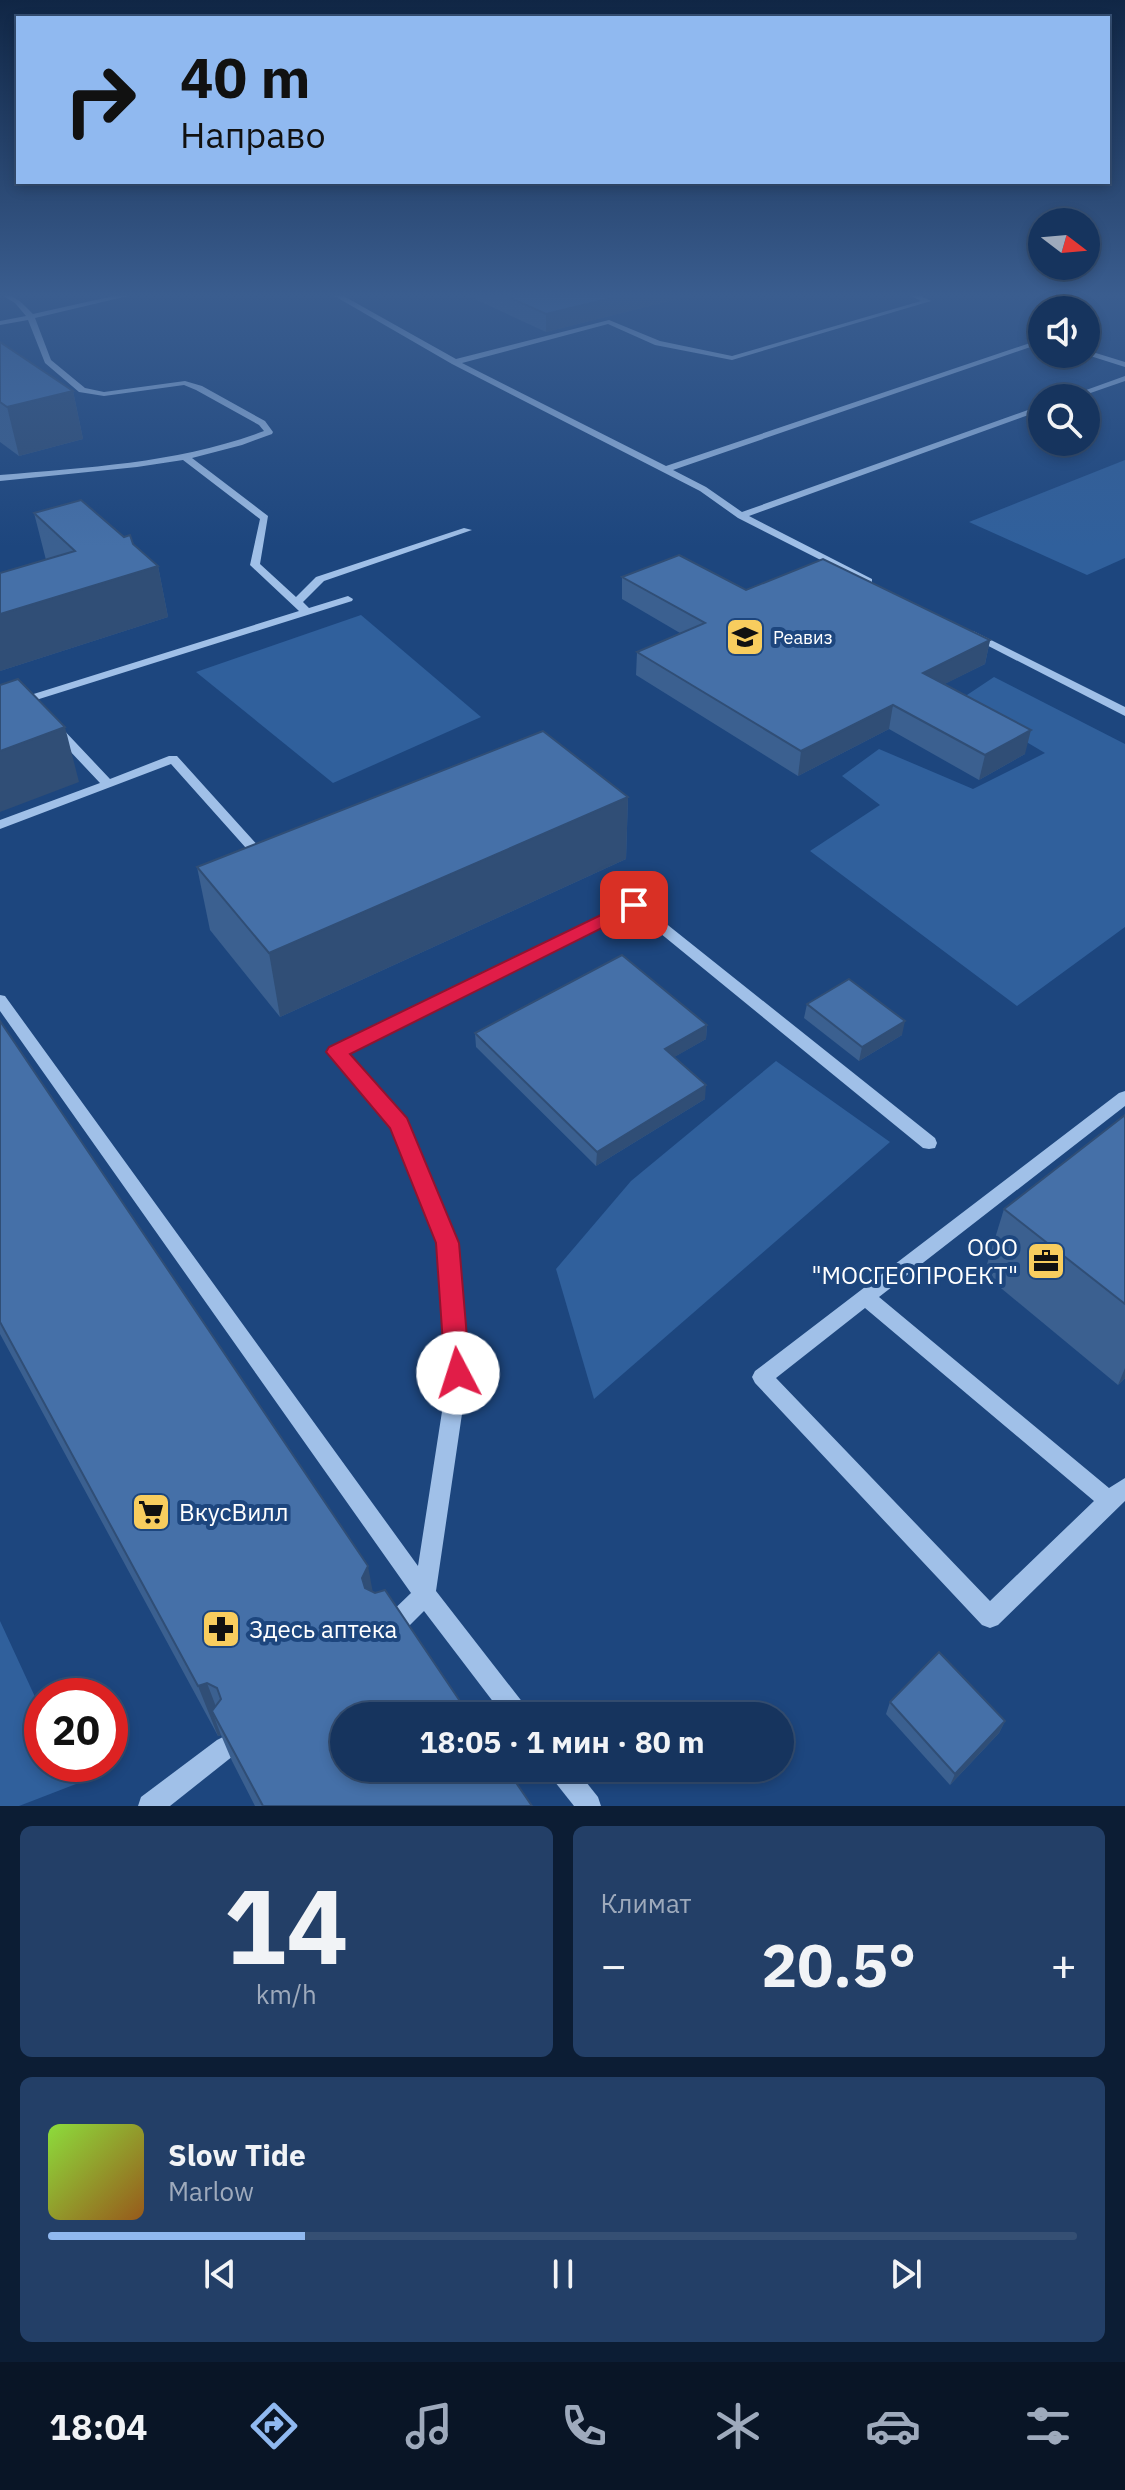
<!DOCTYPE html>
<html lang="ru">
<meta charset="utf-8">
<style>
body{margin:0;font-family:"IBM Plex Sans",sans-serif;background:#233f67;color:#f1f3f6;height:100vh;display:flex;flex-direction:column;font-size:30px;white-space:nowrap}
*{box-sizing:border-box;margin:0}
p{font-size:26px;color:#9eaabc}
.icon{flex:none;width:44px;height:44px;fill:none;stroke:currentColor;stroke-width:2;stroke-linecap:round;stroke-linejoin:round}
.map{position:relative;height:1806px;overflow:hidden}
.sheet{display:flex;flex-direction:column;gap:20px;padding:20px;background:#0c1d34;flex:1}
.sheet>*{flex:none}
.top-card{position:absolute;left:16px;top:16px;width:1094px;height:168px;border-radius:0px;box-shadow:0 4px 12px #0003,0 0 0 2px #354f73;background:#90b9f0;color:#111;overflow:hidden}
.needle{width:52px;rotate:106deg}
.fabs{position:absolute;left:1028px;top:208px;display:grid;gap:16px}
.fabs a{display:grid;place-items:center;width:72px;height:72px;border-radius:50%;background:#16345e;box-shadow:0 4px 12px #0003,0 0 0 2px #354f73;font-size:40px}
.speed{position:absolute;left:24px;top:1678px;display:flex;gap:16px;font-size:40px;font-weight:700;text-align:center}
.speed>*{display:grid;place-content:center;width:104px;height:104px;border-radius:50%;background:#16345e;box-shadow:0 4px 12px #0003,0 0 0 2px #354f73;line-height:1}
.speed .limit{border:12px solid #d22;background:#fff;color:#111}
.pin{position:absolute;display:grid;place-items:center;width:68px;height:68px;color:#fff;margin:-34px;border-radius:16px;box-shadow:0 4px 12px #0006}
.me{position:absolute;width:88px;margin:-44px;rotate:355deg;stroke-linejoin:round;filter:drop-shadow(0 0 6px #0008)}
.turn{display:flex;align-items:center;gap:28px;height:168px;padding:0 32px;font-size:36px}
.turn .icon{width:104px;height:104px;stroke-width:2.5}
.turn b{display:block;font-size:56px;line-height:68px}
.big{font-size:60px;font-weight:700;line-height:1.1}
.sheet .card{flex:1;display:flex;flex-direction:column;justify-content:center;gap:12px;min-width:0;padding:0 28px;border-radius:12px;background:#233f67}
.sheet .dial{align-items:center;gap:0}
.dial b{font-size:104px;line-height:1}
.song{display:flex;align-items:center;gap:24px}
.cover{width:96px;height:96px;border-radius:12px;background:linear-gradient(135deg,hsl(90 70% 55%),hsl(30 70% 35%))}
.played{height:8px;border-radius:4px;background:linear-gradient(90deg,#90b9f0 25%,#354f73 25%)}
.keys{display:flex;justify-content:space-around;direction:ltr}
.heat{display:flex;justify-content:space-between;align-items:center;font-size:44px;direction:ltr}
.sheet .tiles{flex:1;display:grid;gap:20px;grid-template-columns:1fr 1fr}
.card:last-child{grid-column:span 2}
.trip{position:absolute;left:330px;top:1702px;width:464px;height:80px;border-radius:40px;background:#16345e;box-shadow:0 4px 12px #0003,0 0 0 2px #354f73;font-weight:700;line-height:80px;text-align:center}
.menu{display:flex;height:128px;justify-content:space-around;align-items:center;background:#091526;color:#9eaabc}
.menu .icon{width:56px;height:56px}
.menu .current{color:#90b9f0}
.menu b{font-size:36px;color:#f1f3f6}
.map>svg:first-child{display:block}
.green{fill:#30609c}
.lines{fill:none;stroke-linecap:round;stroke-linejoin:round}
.minor{fill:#a0c0e8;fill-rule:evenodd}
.wall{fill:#3b6090}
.shaded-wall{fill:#304e76}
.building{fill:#4570a8;stroke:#304e76;stroke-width:2}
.route{fill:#e11d48;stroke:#92132f;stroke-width:2}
.labels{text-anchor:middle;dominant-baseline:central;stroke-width:8;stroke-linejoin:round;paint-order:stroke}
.far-poi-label{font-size:18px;fill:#fff;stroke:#1d467e;text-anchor:start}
.near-poi-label{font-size:24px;fill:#fff;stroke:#1d467e;text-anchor:start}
</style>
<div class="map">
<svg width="1125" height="1806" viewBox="0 0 1125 1806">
<rect width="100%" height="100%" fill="#1d467e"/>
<g class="green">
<polygon points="1125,460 1125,558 1087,575 969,522"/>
<polygon points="361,615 481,717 333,783 196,672"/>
<polygon points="994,677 1125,744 1125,927 1017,1006 810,851 880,805 842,776 879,749 973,789 1045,753 958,701"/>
<polygon points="776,1061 890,1142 594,1399 556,1269 631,1181"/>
<polygon points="0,1621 42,1712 42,1764 66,1764 76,1784 19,1806 0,1806"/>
</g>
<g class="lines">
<g class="minor">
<path d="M0 294C15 294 23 304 33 314L122 294H136L35 318 51 360 85 388 104 392 185 381 202 386 265 421 273 432 272 434 242 445 192 458 268 516 260 564 296 597 316 577 464 528 472 530 324 581 303 602 309 608 348 596 353 599 352 601 36 700 42 708 36 712 32 710 22 699 24 697 299 611 250 565 260 519 183 460 137 467 0 481V475C90 467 179 463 264 431L259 425 196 390 184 385 104 396 79 392 45 363 28 320 0 325V321L26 316 15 303Z"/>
<polygon points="331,294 340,294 456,359 609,320 660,341 732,356 921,301 907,294 917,294 931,301 732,360 655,345 608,324 462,363 666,466 1042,339 1042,343 673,470 706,487 742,512 1042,405 1042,410 749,516 872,579 872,583 868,584 738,518 700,491 452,364"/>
<polygon points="1086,350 1125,362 1125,367 1084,354"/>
<polygon points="1125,376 1125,381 1076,398 1064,398"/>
<polygon points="973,631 1125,707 1125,716 969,636 969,632"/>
<polygon points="56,725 60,726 110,779 169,756 177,756 261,849 269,849 271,852 264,857 254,857 171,764 0,829 0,820 100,783 52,732 50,729"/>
<polygon points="634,900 639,902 935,1138 937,1143 935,1148 929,1149 923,1148 633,911 347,1054 406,1120 456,1243 468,1373 436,1591 527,1708 531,1716 504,1716 424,1611 398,1637 390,1640 382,1637 379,1629 382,1621 411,1593 0,1011 0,995 5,996 418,1566 448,1373 438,1243 393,1127 328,1052 330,1048"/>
<path d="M1125 1091V1106L879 1297 1109 1488 1125 1478V1501L998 1625 990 1628 982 1625 755 1383 752 1377 755 1371 1119 1093ZM865 1308 1094 1501 990 1601 776 1378Z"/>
<polygon points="225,1736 233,1740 237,1748 233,1756 170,1806 138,1806 141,1797 217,1740"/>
<polygon points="548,1768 575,1768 598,1797 601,1806 574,1806 551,1777"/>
</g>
</g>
<g class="wall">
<polygon points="464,294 697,294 546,332"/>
<polygon points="0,342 73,391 83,439 19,456 0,442"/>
<polygon points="34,513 133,544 158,566 168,617 0,671 0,573 46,560"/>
<polygon points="622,577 746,590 990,640 985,664 944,684 1025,754 979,780 889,729 798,776 636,675 637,652 680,633 622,599"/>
<polygon points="628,797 626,859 280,1017 210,930 197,867"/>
<polygon points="807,1004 902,1035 859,1061 804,1018"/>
<polygon points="0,1021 373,1592 532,1806 255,1806 232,1761 221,1735 218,1736 0,1334"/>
<polygon points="707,1025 706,1039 674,1057 705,1099 596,1166 476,1047 475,1033"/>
<polygon points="1125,1115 1125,1378 1118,1385 984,1274 1004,1209"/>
<polygon points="890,1702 1005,1721 999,1733 950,1785 886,1714"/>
</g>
<g class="shaded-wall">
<polygon points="628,294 697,294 546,332 546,314"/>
<polygon points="73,391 83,439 19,456 7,407"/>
<polygon points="158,566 168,617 0,671 0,614"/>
<polygon points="990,640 985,664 919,697 923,673"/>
<polygon points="893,705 889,729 798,776 801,751"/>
<polygon points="65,727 79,782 0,812 0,751"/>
<polygon points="1031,730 1025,754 979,780 985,755"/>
<polygon points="628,797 626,859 280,1017 269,953"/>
<polygon points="905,1021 902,1035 859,1061 862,1047"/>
<polygon points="707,1025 706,1039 664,1063 665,1049"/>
<polygon points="706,1085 705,1099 596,1166 597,1152"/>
<polygon points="1125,1368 1125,1378 1118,1385"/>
<polygon points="368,1566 378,1620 372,1631 362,1578"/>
<polygon points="207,1683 226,1733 212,1711 221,1735 218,1736 198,1686"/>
<polygon points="1005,1721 999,1733 950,1785 955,1774"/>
</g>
<g class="building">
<polygon points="502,294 628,294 546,314"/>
<polygon points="0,342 73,391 7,407 0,402"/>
<polygon points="81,500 124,537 130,535 133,544 158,566 0,614 0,573 75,551 34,513"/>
<polygon points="679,555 746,590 823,559 990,640 923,673 1031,730 985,755 893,705 801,751 637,652 705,623 622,577"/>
<polygon points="18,679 65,727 0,751 0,685"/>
<polygon points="543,731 628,797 269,953 197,867"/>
<polygon points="622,955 707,1025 665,1049 706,1085 597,1152 475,1033"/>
<polygon points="849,979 905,1021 862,1047 807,1004"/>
<polygon points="0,1021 368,1566 362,1578 365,1588 375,1593 385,1590 470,1716 344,1716 344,1768 506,1768 532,1806 263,1806 212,1711 221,1699 217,1688 207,1683 198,1686 0,1322"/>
<polygon points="1125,1115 1125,1304 1004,1209"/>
<polygon points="939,1652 1005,1721 955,1774 890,1702"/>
</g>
<linearGradient id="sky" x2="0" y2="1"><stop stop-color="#102645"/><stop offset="0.54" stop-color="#3a5d8f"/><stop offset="1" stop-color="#3a5d8f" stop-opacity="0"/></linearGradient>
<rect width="1125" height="547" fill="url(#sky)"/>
<polygon class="route" points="634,899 643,905 640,909 350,1054 407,1118 459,1243 470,1373 467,1381 458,1385 449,1381 445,1373 436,1243 390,1128 326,1052 329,1047"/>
<defs>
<g id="university-square" transform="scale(2)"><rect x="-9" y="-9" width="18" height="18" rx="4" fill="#f8cd5e" stroke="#1d467e"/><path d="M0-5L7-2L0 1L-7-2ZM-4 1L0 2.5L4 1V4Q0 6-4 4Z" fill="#111"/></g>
<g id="office-square" transform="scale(2)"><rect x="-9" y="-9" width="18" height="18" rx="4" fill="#f8cd5e" stroke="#1d467e"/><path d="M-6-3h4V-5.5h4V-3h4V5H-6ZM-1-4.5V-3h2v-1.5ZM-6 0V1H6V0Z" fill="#111"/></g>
<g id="supermarket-square" transform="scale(2)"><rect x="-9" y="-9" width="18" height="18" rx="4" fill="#f8cd5e" stroke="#1d467e"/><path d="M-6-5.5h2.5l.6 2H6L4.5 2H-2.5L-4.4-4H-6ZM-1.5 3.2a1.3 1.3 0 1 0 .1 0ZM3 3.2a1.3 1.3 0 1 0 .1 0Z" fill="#111"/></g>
<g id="pharmacy-square" transform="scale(2)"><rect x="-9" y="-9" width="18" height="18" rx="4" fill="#f8cd5e" stroke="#1d467e"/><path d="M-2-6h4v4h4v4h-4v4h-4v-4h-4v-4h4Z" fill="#111"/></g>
</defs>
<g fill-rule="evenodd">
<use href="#university-square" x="745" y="637"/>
<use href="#office-square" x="1046" y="1261"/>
<use href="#supermarket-square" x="151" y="1512"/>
<use href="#pharmacy-square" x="221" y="1629"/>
</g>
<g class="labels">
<g class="far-poi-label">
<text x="773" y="637">Реавиз</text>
</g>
<g class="near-poi-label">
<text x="1018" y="1247" text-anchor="end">ООО<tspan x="1018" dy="28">"МОСГЕОПРОЕКТ"</tspan></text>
<text x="179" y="1512">ВкусВилл</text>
<text x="249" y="1629">Здесь аптека</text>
</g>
</g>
</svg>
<div class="fabs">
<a><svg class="needle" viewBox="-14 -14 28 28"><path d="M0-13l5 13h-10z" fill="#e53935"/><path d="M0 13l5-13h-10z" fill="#9eaabc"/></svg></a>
<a><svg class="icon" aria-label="sound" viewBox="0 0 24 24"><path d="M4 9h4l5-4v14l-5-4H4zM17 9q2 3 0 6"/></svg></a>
<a><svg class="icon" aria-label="search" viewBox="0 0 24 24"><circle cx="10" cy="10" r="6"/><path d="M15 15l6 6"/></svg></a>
</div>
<div class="speed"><div class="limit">20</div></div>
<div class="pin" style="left:634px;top:905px;background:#d93025"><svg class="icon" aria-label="arrive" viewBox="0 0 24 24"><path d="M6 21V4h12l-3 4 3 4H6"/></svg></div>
<svg class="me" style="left:458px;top:1373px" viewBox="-20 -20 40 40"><circle r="19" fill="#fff"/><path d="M0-13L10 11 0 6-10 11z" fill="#e11d48"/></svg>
<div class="trip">18:05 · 1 мин · 80 m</div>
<div class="top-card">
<div class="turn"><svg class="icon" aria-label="right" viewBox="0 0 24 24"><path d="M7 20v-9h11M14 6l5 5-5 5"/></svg><div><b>40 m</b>Направо</div></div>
</div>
</div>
<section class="sheet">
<div class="tiles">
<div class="card dial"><b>14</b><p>km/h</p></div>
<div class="card"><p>Климат</p>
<div class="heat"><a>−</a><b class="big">20.5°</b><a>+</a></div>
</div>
<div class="card">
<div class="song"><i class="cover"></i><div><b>Slow Tide</b><p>Marlow</p></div></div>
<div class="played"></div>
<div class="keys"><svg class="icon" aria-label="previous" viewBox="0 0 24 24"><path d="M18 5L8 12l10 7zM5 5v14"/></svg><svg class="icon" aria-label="pause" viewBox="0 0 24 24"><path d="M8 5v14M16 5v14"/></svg><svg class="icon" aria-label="next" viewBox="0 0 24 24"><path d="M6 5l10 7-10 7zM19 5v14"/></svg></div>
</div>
</div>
</section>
<nav class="menu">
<b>18:04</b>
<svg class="icon current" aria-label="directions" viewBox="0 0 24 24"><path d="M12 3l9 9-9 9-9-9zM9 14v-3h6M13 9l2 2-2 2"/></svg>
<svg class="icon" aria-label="music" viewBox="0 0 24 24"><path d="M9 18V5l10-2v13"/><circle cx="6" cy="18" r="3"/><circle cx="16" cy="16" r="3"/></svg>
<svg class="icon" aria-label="phone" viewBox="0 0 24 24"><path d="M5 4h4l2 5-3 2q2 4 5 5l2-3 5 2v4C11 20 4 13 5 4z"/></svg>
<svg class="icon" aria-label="climate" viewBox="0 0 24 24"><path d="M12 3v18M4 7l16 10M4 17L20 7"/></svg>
<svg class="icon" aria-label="car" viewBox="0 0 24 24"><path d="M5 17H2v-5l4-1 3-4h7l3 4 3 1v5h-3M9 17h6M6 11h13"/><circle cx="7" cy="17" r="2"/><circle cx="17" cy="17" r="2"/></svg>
<svg class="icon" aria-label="filters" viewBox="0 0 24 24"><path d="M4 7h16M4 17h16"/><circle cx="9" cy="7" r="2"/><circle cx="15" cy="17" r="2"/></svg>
</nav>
